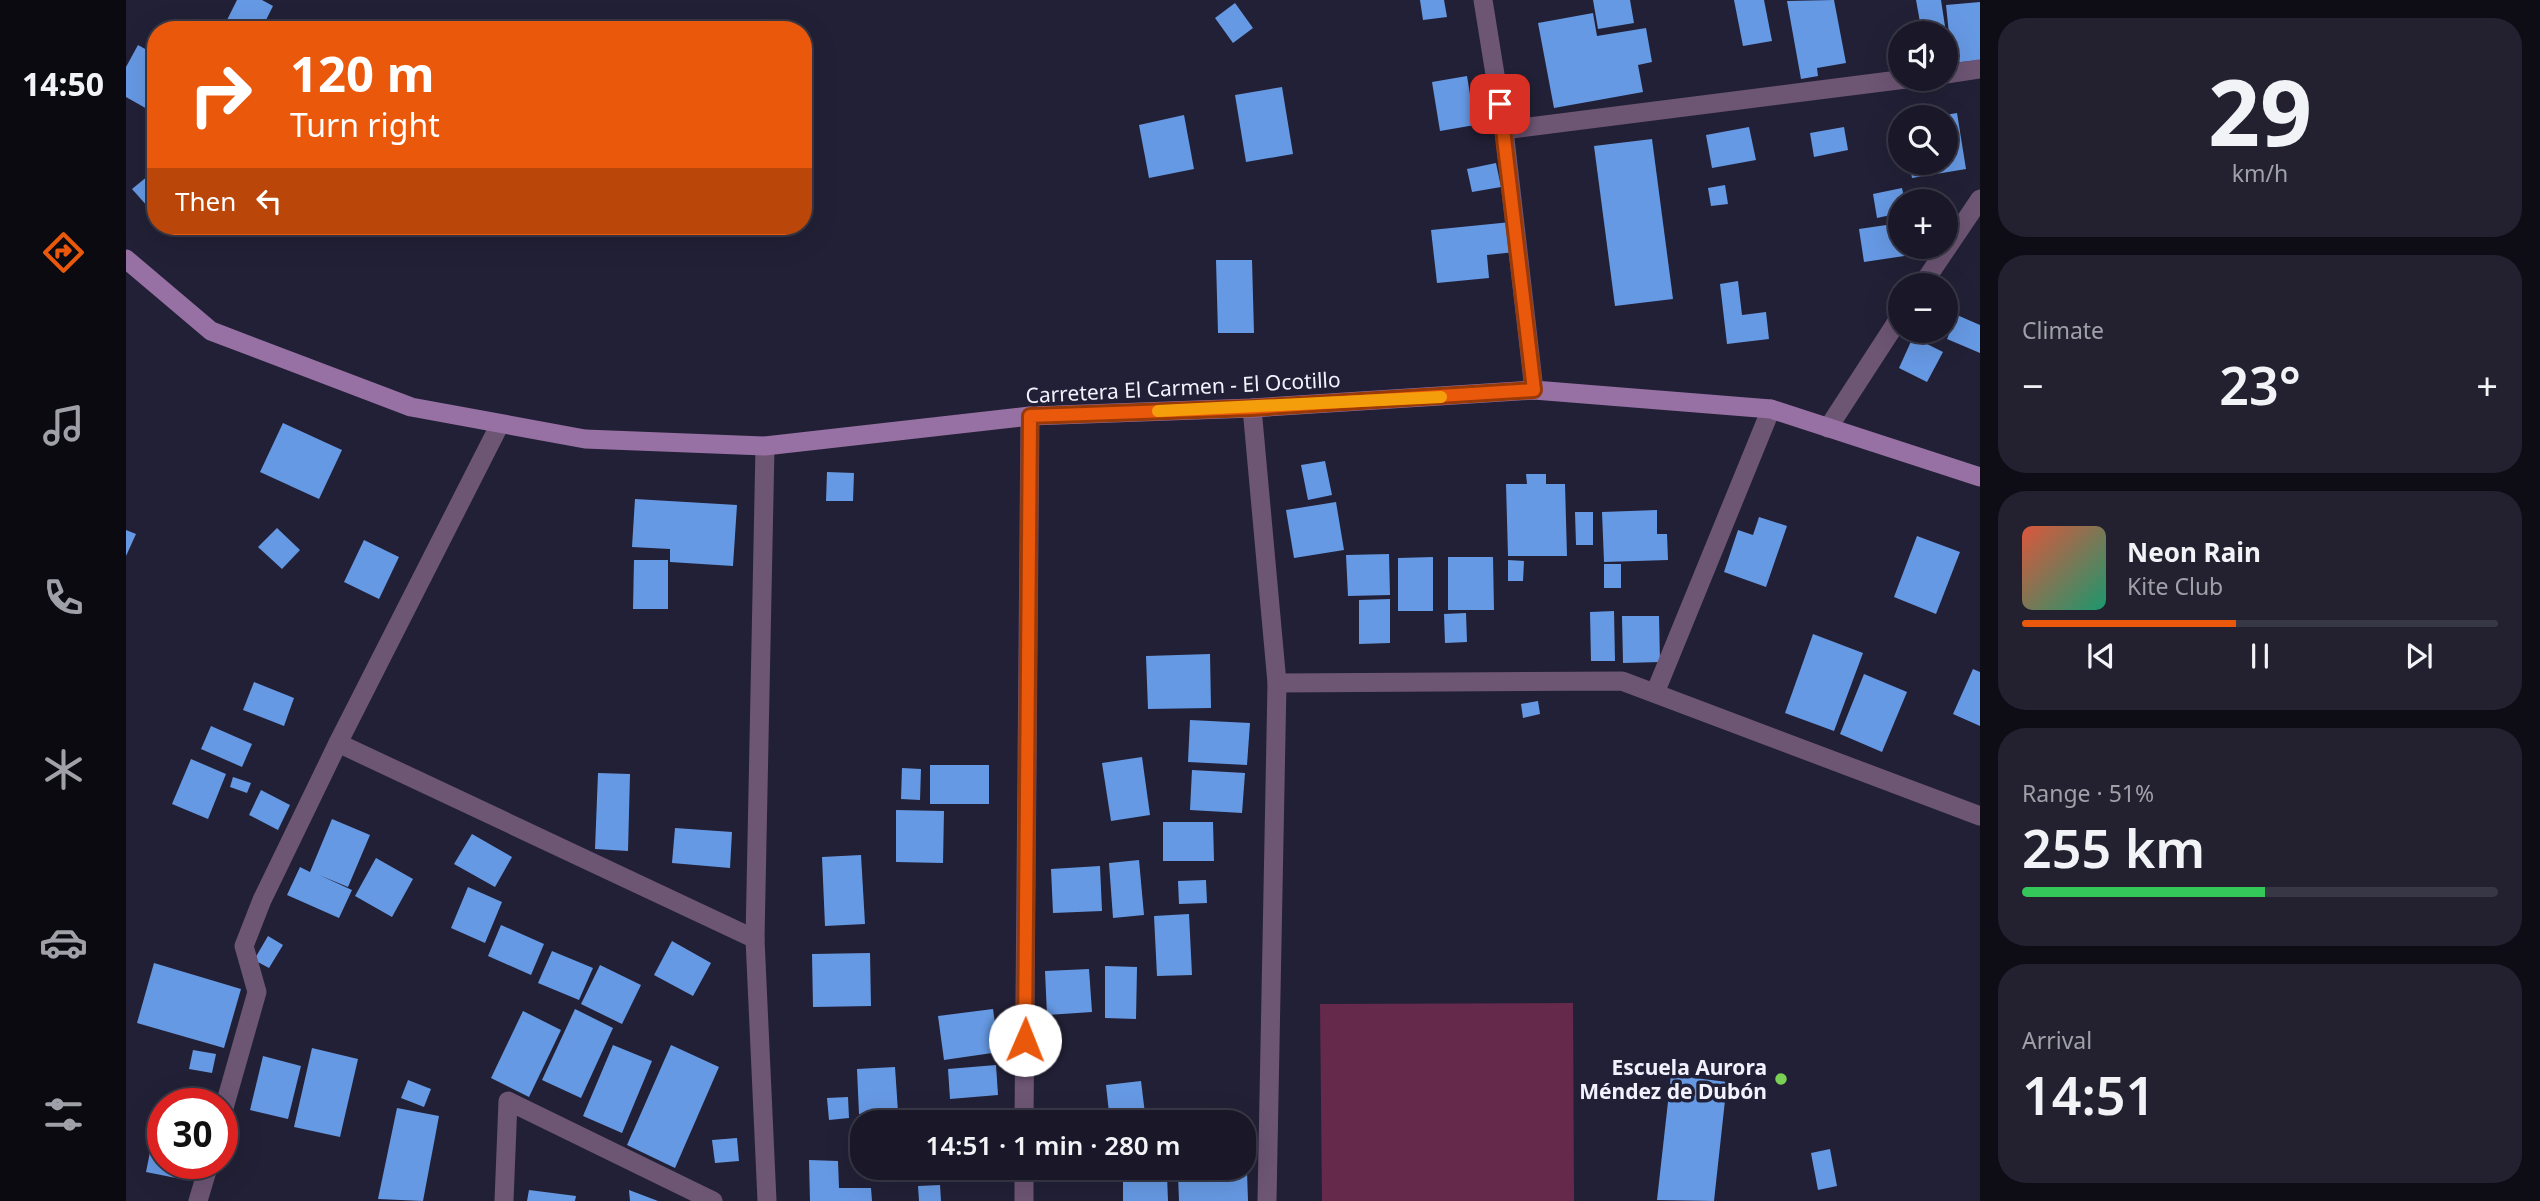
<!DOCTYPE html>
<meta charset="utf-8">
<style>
body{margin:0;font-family:"Noto Sans",sans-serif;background:#232130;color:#f1f3f6;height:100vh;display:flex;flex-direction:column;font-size:26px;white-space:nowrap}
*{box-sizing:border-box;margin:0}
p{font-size:23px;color:#9fa0a8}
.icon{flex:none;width:38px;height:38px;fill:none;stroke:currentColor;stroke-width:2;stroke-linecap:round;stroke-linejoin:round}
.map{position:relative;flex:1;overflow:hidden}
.side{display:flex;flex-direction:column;gap:18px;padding:18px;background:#0e0d16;width:560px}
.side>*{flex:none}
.guide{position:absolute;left:21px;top:21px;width:665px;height:214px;border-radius:28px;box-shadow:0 7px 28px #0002,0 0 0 2px #383745;background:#ea580c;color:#fff;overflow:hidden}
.tools{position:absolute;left:1762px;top:21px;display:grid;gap:14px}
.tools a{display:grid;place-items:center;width:70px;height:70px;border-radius:50%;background:#1a1828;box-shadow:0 7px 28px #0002,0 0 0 2px #383745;font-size:35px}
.speed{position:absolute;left:21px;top:1088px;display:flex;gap:14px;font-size:35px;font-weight:700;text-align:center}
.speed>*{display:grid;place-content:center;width:91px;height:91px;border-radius:50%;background:#1a1828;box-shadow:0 7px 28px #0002,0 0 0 2px #383745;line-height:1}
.speed .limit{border:10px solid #d22;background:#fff;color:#111}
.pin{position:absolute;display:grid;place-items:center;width:60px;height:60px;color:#fff;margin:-30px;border-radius:14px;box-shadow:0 4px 10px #0006}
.me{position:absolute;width:77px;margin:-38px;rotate:1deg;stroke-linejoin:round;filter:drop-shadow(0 0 5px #0008)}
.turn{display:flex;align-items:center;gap:24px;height:147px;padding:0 28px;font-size:32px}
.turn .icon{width:91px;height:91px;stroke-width:2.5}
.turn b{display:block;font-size:49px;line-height:60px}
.then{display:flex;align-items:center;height:66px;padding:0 28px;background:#0003;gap:14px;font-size:26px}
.big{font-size:52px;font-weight:600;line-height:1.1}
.side .tile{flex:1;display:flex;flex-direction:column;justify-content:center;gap:10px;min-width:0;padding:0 24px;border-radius:28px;background:#232130}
.side .dial{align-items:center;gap:0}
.dial b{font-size:91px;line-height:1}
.song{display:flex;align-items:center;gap:21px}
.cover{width:84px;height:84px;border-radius:10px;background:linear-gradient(135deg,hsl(10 70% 55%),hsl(160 70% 35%))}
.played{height:7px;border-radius:4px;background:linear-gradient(90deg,#ea580c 45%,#383745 45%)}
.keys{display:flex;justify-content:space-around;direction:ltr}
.heat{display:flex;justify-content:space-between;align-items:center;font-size:38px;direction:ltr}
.charge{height:10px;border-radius:5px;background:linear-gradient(90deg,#34c759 51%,#383745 0)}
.trip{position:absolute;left:724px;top:1110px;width:406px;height:70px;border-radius:28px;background:#1a1828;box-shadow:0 7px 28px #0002,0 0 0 2px #383745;font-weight:600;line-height:70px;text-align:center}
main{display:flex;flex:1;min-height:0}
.menu{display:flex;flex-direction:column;width:126px;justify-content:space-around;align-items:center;background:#0a0a10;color:#9fa0a8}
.menu .icon{width:49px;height:49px}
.menu .active{color:#ea580c}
.menu b{font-size:32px;color:#f1f3f6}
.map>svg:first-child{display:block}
.green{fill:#65294b}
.building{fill:#6699e4}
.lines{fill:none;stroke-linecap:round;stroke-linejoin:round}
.minor{stroke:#6d5574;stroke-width:19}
.secondary{stroke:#9771a3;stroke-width:19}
.route-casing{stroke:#983908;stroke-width:18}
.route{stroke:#ea580c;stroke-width:12}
.slow{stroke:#f59e0b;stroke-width:12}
.poi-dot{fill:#7bd156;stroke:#222036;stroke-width:2.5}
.labels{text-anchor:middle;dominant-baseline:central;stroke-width:7;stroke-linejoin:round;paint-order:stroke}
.street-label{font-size:21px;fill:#f2f2fe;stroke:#222036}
.poi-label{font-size:21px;font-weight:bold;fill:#f2f2fe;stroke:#222036;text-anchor:end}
</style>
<main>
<nav class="menu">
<b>14:50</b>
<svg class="icon active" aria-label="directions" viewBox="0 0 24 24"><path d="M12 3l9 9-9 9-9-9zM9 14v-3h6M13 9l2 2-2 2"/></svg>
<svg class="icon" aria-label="music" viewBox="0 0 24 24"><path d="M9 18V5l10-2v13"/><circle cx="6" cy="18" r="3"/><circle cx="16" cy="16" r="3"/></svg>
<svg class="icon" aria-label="phone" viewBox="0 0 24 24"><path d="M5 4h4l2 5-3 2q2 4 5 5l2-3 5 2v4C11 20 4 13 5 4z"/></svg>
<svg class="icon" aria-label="climate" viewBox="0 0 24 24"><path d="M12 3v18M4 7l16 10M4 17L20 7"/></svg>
<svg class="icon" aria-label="car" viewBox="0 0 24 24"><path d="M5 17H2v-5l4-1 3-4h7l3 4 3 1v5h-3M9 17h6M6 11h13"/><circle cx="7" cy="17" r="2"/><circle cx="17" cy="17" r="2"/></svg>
<svg class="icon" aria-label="filters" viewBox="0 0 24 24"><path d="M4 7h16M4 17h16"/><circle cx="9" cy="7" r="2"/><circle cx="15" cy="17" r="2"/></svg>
</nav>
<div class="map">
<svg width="1854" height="1201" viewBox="0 0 1854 1201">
<rect width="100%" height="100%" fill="#222036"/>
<polygon class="green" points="1447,1003 1448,1201 1196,1201 1194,1004"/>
<g class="building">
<polygon points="111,0 136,0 147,6 135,30 96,30"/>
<polygon points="1294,0 1318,0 1321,17 1297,20"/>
<polygon points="1467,0 1504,0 1508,23 1472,29"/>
<polygon points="1608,0 1638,0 1646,41 1617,46"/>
<polygon points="1708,0 1720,63 1691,68 1692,76 1675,79 1661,1"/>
<polygon points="1790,0 1815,0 1820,33 1796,33"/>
<polygon points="1854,2 1854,60 1826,63 1820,5"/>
<polygon points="1109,3 1127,28 1107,43 1089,18"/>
<polygon points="1467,13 1471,36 1520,28 1526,62 1512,65 1517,92 1428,108 1412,23"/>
<polygon points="12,45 30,55 30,114 0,97 0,67"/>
<polygon points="1341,76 1349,125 1314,131 1306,82"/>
<polygon points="1156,87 1167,154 1120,162 1109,95"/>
<polygon points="1831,113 1840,169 1786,178 1783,163 1820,163 1820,117 1814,116"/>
<polygon points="1058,115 1068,169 1023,178 1013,125"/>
<polygon points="1623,127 1630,160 1586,168 1580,135"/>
<polygon points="1718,127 1722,150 1688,157 1684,133"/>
<polygon points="1526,139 1547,299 1489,306 1468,146"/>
<polygon points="1370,163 1375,187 1346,192 1341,169"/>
<polygon points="28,171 30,173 30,216 6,189"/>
<polygon points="1599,185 1602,204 1585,206 1582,188"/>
<polygon points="1776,188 1779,201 1774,201 1774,213 1751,218 1747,194"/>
<polygon points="1385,222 1389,252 1361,255 1363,278 1311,283 1305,230"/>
<polygon points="1774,223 1774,247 1784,247 1785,255 1738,262 1733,229"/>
<polygon points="1090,260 1126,260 1128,333 1092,333"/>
<polygon points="1612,281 1616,315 1640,312 1643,339 1601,344 1594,284"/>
<polygon points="1831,315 1854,325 1854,353 1821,339"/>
<polygon points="1787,337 1817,352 1801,382 1773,368"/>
<polygon points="157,423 216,450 193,499 134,472"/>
<polygon points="1199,461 1206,495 1182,500 1175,465"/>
<polygon points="701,472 728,473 727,501 700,501"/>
<polygon points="1400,474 1420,474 1420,484 1439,484 1441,556 1382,556 1380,484 1401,484"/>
<polygon points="509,499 611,505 607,566 544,562 544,549 506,547"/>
<polygon points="1210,502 1218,550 1168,558 1160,510"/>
<polygon points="1531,510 1531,534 1541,534 1542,560 1478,562 1476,512"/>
<polygon points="1449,512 1467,512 1467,545 1450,545"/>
<polygon points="1633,517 1661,526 1640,587 1598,572 1612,530 1627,535"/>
<polygon points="151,528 174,550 156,569 132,547"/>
<polygon points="0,530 10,534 0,556"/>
<polygon points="1791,536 1834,552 1810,614 1768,597"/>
<polygon points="238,540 273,557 253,599 218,582"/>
<polygon points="1263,554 1264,595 1222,596 1220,555"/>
<polygon points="1307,557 1307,611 1272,611 1272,558"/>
<polygon points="1322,557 1367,557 1368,610 1322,610"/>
<polygon points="508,560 542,560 542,609 507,609"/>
<polygon points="1382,560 1398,561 1397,581 1382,581"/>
<rect x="1478" y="564" width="17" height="24"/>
<polygon points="1264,599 1264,643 1233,644 1233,600"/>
<polygon points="1488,611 1489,661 1465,661 1464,612"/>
<polygon points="1340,613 1341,642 1319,643 1318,614"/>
<polygon points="1496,616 1533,616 1534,662 1497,663"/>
<polygon points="1687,634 1737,653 1708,731 1659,713"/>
<polygon points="1084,654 1085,708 1022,709 1020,656"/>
<polygon points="1847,669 1854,672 1854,726 1827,714"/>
<polygon points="1738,674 1781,692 1756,752 1714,734"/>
<polygon points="128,682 168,698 158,726 117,710"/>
<polygon points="1412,701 1414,714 1397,718 1395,704"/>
<polygon points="1064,720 1124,723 1121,765 1062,762"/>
<polygon points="85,726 126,744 116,767 75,749"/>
<polygon points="1016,757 1024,815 985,821 976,763"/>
<polygon points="65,759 100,774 82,819 46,804"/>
<rect x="804" y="765" width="59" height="39"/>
<polygon points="776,768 795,769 794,800 775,799"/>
<polygon points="1066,770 1119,773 1116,813 1064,810"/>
<polygon points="472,773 504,774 502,851 469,849"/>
<polygon points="107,777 125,783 121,793 104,787"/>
<polygon points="135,790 164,805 152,830 123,815"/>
<polygon points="770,810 818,811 817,863 770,862"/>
<polygon points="206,819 244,835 222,887 193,875 226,890 213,918 161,895 174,867 184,872"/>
<polygon points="1037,822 1087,822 1088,861 1037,861"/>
<polygon points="549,828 606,832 604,868 546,863"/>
<polygon points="346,834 386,857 369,887 328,864"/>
<polygon points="735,855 739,924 699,926 696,857"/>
<polygon points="250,858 287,879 266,917 229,896"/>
<polygon points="1013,860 1018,915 987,918 983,863"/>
<polygon points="974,866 976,911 927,913 925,869"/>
<polygon points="1080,880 1081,903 1053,904 1052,881"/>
<polygon points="342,887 376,902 359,943 325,928"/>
<polygon points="1063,914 1066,975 1031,976 1028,916"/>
<polygon points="375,925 418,944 405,975 362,956"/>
<polygon points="142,936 157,945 143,968 128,960"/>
<polygon points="546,941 585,963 567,996 528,975"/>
<polygon points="426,951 467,968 453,1000 412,983"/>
<polygon points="744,953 745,1006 687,1007 686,954"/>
<polygon points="28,963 115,989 98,1048 11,1023"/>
<polygon points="474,965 515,985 496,1024 455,1004"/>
<polygon points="979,966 1011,967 1010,1019 979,1018"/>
<polygon points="963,969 966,1012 921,1015 919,971"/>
<polygon points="449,1009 487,1028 455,1098 416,1080"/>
<polygon points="867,1009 873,1052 818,1060 812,1016"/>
<polygon points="397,1011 435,1030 403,1097 365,1078"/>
<polygon points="487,1045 526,1061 496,1133 457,1116"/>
<polygon points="545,1045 593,1067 549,1168 501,1145"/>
<polygon points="186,1048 232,1059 214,1137 168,1127"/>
<polygon points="67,1050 90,1054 86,1073 63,1069"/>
<polygon points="137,1056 175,1066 162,1119 124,1110"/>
<polygon points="870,1065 872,1095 824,1099 822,1069"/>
<polygon points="769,1067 772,1112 733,1114 731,1069"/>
<polygon points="1545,1075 1601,1082 1588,1201 1531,1200"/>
<polygon points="282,1080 305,1089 298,1107 275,1098"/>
<polygon points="1015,1081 1020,1122 984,1122 980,1085"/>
<polygon points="722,1097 723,1118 703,1120 701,1098"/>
<polygon points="271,1108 313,1116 297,1201 252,1199"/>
<polygon points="1106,1117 1106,1122 1066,1122 1066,1118"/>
<polygon points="27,1137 37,1139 37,1164 58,1164 55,1179 20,1172"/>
<polygon points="611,1138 613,1161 589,1163 586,1140"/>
<polygon points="1704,1149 1711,1186 1692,1190 1685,1153"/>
<polygon points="683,1160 712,1161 713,1188 745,1188 746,1201 684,1201"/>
<polygon points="1121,1172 1122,1201 1053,1201 1052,1175"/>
<polygon points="1041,1175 1042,1201 997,1201 997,1176"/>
<polygon points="814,1185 815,1201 793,1201 792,1186"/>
<polygon points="403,1190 450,1196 449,1201 401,1201"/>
<polygon points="503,1190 532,1201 504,1201"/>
</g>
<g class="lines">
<g class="minor">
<polyline points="1357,0 1378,130 1408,390"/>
<polyline points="1820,74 1854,69"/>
<polyline points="1378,130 1780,79"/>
<polyline points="1796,285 1854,199"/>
<polyline points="1126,408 1151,683 1141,1201"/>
<polyline points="1702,428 1774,317"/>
<polyline points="639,446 629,939 641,1201"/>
<polyline points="1151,683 1496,681 1854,816"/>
<polyline points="1529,693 1645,409"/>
<polyline points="212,743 629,939"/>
<polyline points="96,1115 131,992 118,946 136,900 212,743 374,424"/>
<polyline points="898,1122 904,416"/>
<polyline points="72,1201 83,1164"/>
<polyline points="378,1201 382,1101 587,1201"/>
<polyline points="898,1201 898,1167"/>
</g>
<polyline class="secondary" points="0,259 85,331 285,407 459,439 639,446 904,416 1126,408 1408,390 1645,409 1854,477"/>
</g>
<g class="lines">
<g class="route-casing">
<polyline id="route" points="899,1040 904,416 1126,408 1408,390 1374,104"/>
</g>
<use href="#route" class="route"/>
<polyline class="slow" points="1032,411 1315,397"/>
</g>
<circle class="poi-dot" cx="1655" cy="1079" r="7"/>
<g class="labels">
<g class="street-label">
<text transform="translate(1057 387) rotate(-3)">Carretera El Carmen - El Ocotillo</text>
</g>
<g class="poi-label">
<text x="1641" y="1067">Escuela Aurora<tspan x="1641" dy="24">Méndez de Dubón</tspan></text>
</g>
</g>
</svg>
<div class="tools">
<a><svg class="icon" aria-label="sound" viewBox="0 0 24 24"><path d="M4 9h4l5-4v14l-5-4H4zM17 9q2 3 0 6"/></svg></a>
<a><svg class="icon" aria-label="search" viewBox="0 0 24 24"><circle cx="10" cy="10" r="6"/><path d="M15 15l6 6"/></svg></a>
<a>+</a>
<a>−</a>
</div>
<div class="speed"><div class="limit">30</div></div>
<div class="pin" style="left:1374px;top:104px;background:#d93025"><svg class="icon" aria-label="arrive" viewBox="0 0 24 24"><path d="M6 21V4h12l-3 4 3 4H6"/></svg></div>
<svg class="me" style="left:899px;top:1040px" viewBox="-20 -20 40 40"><circle r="19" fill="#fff"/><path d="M0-13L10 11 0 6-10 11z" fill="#ea580c"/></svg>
<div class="trip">14:51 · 1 min · 280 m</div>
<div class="guide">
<div class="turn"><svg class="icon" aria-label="right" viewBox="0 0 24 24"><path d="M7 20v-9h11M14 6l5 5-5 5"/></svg><div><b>120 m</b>Turn right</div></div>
<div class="then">Then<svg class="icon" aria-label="left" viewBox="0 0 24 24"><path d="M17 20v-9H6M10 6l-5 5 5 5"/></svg></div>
</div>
</div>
<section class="side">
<div class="tile dial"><b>29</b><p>km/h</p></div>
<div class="tile"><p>Climate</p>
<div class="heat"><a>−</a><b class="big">23°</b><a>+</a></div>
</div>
<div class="tile">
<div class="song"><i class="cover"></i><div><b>Neon Rain</b><p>Kite Club</p></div></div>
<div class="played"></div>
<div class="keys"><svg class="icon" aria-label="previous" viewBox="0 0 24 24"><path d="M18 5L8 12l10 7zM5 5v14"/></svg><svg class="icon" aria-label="pause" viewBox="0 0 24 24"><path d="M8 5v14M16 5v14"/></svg><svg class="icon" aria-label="next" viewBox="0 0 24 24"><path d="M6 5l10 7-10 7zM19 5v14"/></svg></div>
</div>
<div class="tile"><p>Range · 51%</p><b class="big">255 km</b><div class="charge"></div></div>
<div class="tile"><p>Arrival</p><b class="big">14:51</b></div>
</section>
</main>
